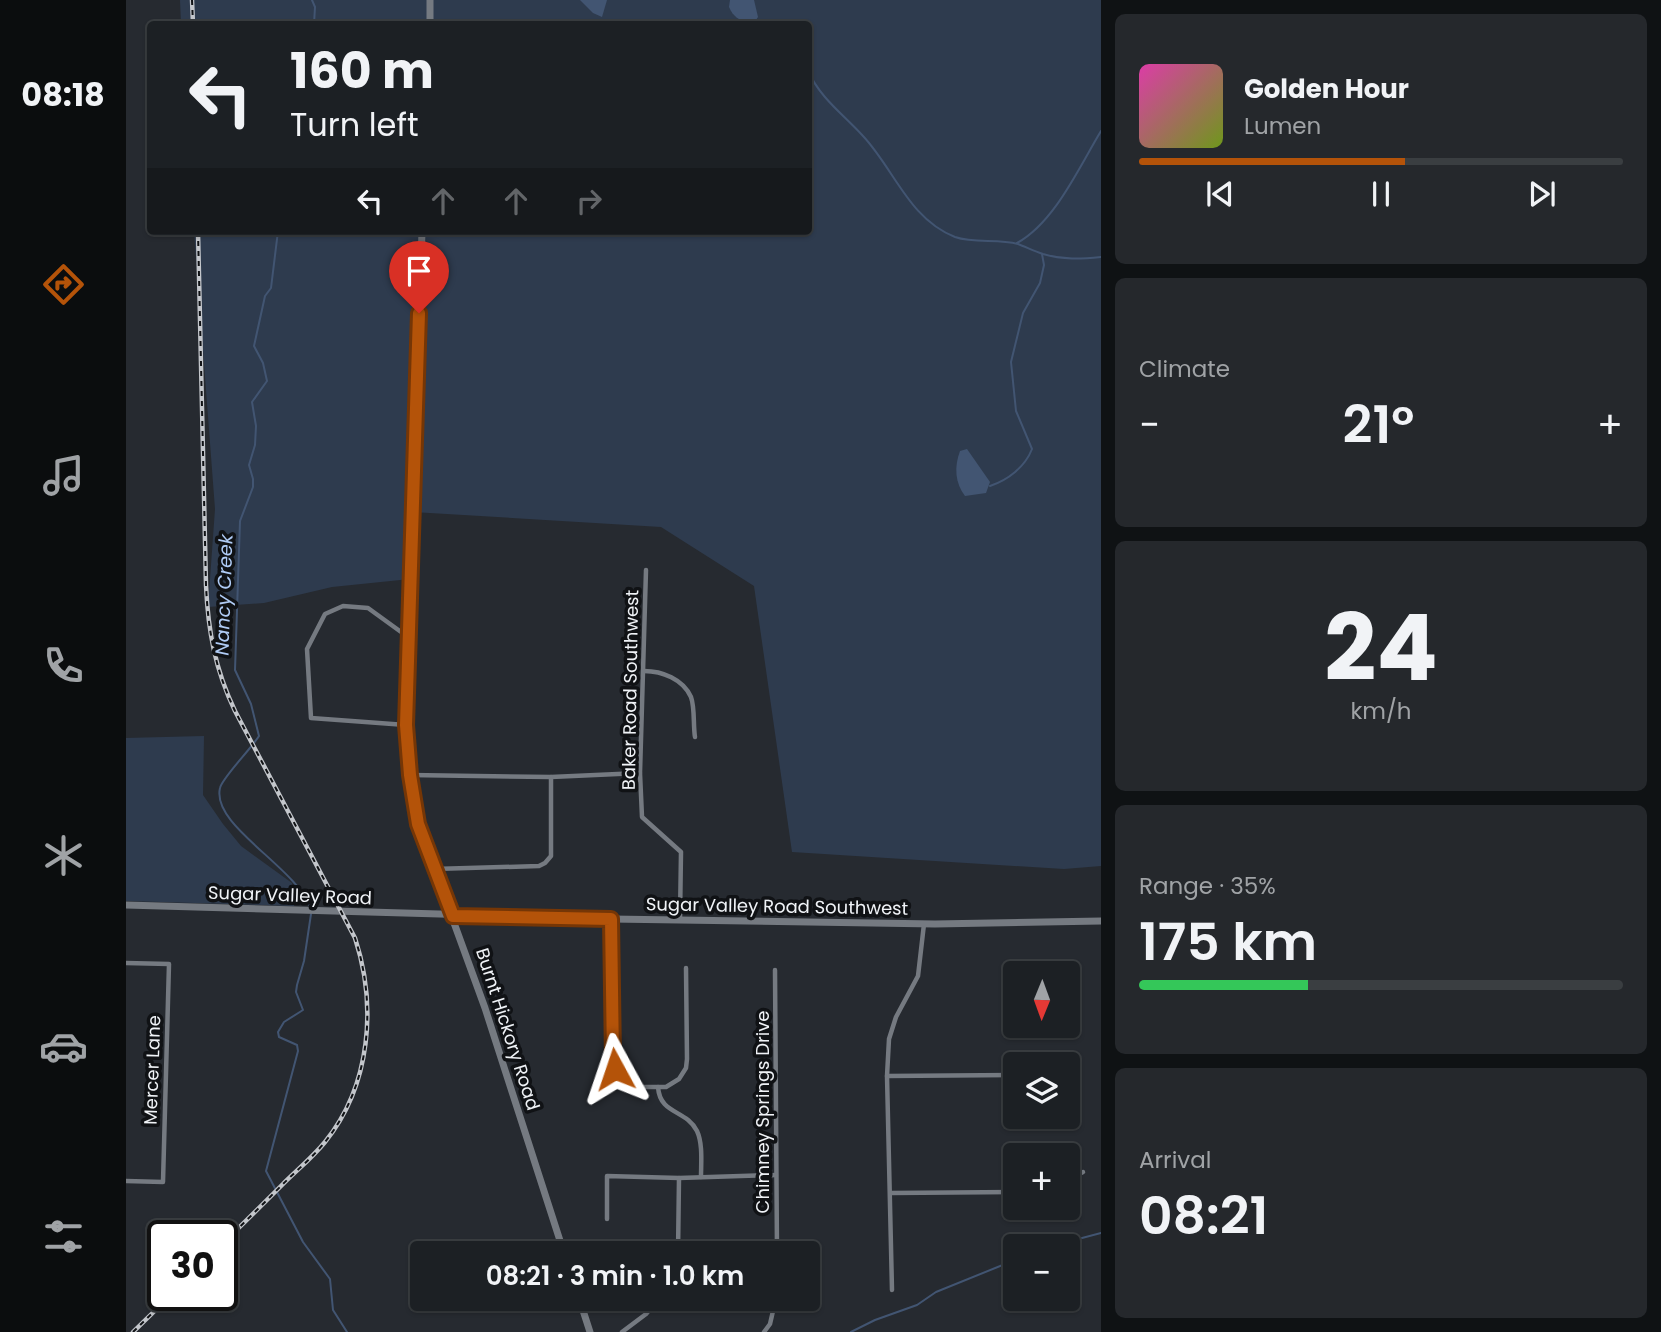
<!DOCTYPE html>
<meta charset="utf-8">
<style>
body{margin:0;font-family:Poppins,sans-serif;background:#25282c;color:#f1f3f6;height:100vh;display:flex;flex-direction:column;font-size:26px;white-space:nowrap}
*{box-sizing:border-box;margin:0}
p{font-size:23px;color:#a0a3a6}
.icon{flex:none;width:38px;height:38px;fill:none;stroke:currentColor;stroke-width:2;stroke-linecap:round;stroke-linejoin:round}
.map{position:relative;flex:1;overflow:hidden}
.side{display:flex;flex-direction:column;gap:14px;padding:14px;background:#0f1214;width:560px}
.side>*{flex:none}
.guide{position:absolute;left:21px;top:21px;width:665px;height:214px;border-radius:7px;box-shadow:0 2px 5px #0004,0 0 0 2px #3a3e41;background:#1c2024;color:#f1f3f6;overflow:hidden}
.needle{width:46px;rotate:181deg}
.fabs{position:absolute;left:877px;top:961px;display:grid;gap:14px}
.fabs a{display:grid;place-items:center;width:77px;height:77px;border-radius:7px;background:#1c2024;box-shadow:0 2px 5px #0004,0 0 0 2px #3a3e41;font-size:35px}
.speed{position:absolute;left:21px;top:1220px;display:flex;gap:14px;font-size:35px;font-weight:700;text-align:center}
.speed>*{display:grid;place-content:center;width:91px;height:91px;border-radius:50%;background:#1c2024;box-shadow:0 2px 5px #0004,0 0 0 2px #3a3e41;line-height:1}
.speed .limit{border:4px solid #111;border-radius:10px;background:#fff;color:#111}
.pin{position:absolute;display:grid;place-items:center;width:60px;height:60px;color:#fff;margin:-72px -30px;border-radius:50% 50% 50% 0;rotate:-45deg;box-shadow:0 0 7px #0007}
.pin .icon{rotate:45deg}
.me{position:absolute;width:77px;margin:-38px;rotate:355deg;stroke-linejoin:round;filter:drop-shadow(0 0 5px #0008)}
.turn{display:flex;align-items:center;gap:24px;height:147px;padding:0 28px;font-size:32px}
.turn .icon{width:91px;height:91px;stroke-width:2.5}
.turn b{display:block;font-size:49px;line-height:60px}
.lanes{display:flex;align-items:center;height:66px;padding:0 28px;background:#0003;justify-content:center;gap:35px;direction:ltr}
.lanes .off{opacity:.35}
.big{font-size:52px;font-weight:600;line-height:1.1}
.side .tile{flex:1;display:flex;flex-direction:column;justify-content:center;gap:10px;min-width:0;padding:0 24px;border-radius:10px;background:#25282c}
.side .dial{align-items:center;gap:0}
.dial b{font-size:91px;line-height:1}
.song{display:flex;align-items:center;gap:21px}
.cover{width:84px;height:84px;border-radius:10px;background:linear-gradient(135deg,hsl(320 70% 55%),hsl(80 70% 35%))}
.played{height:7px;border-radius:4px;background:linear-gradient(90deg,#b45309 55%,#3a3e41 55%)}
.keys{display:flex;justify-content:space-around;direction:ltr}
.heat{display:flex;justify-content:space-between;align-items:center;font-size:38px;direction:ltr}
.charge{height:10px;border-radius:5px;background:linear-gradient(90deg,#34c759 35%,#3a3e41 0)}
.trip{position:absolute;left:284px;top:1241px;width:410px;height:70px;border-radius:7px;background:#1c2024;box-shadow:0 2px 5px #0004,0 0 0 2px #3a3e41;font-weight:600;line-height:70px;text-align:center}
main{display:flex;flex:1;min-height:0}
.menu{display:flex;flex-direction:column;width:126px;justify-content:space-around;align-items:center;background:#0b0d0e;color:#a0a3a6}
.menu .icon{width:49px;height:49px}
.menu .selected{color:#b45309}
.menu b{font-size:32px;color:#f1f3f6}
.map>svg:first-child{display:block}
.green{fill:#2e3b4e}
.water{fill:#425572}
.lines{fill:none;stroke-linecap:round;stroke-linejoin:round}
.stream{stroke:#425572;stroke-width:2}
.street{stroke:#757a81;stroke-width:4.5}
.secondary{stroke:#757a81;stroke-width:7}
.rail-casing{stroke:#c3c6cb;stroke-width:4.5}
.rail{stroke:#101215;stroke-width:2;stroke-dasharray:5;stroke-linecap:butt}
.route-casing{stroke:#753606;stroke-width:18}
.route{stroke:#b45309;stroke-width:12}
.labels{text-anchor:middle;dominant-baseline:central;stroke-width:7;stroke-linejoin:round;paint-order:stroke}
.street-label{font-size:18px;fill:#f0f3f7;stroke:#101215}
.water-label{font-size:19px;font-style:italic;fill:#b0ccf6;stroke:#101215}
</style>
<main>
<nav class="menu">
<b>08:18</b>
<svg class="icon selected" aria-label="directions" viewBox="0 0 24 24"><path d="M12 3l9 9-9 9-9-9zM9 14v-3h6M13 9l2 2-2 2"/></svg>
<svg class="icon" aria-label="music" viewBox="0 0 24 24"><path d="M9 18V5l10-2v13"/><circle cx="6" cy="18" r="3"/><circle cx="16" cy="16" r="3"/></svg>
<svg class="icon" aria-label="phone" viewBox="0 0 24 24"><path d="M5 4h4l2 5-3 2q2 4 5 5l2-3 5 2v4C11 20 4 13 5 4z"/></svg>
<svg class="icon" aria-label="climate" viewBox="0 0 24 24"><path d="M12 3v18M4 7l16 10M4 17L20 7"/></svg>
<svg class="icon" aria-label="car" viewBox="0 0 24 24"><path d="M5 17H2v-5l4-1 3-4h7l3 4 3 1v5h-3M9 17h6M6 11h13"/><circle cx="7" cy="17" r="2"/><circle cx="17" cy="17" r="2"/></svg>
<svg class="icon" aria-label="filters" viewBox="0 0 24 24"><path d="M4 7h16M4 17h16"/><circle cx="9" cy="7" r="2"/><circle cx="15" cy="17" r="2"/></svg>
</nav>
<div class="map">
<svg width="975" height="1332" viewBox="0 0 975 1332">
<rect width="100%" height="100%" fill="#262a30"/>
<g class="green">
<polygon points="54,0 975,0 975,866 938,869 666,852 628,586 535,527 287,512 284,579 206,587 138,603 82,607 89,509 68,231 682,231 682,24 55,24"/>
<polygon points="78,736 77,795 97,824 115,846 166,883 168,906 0,901 0,738"/>
</g>
<g class="water">
<polygon points="454,0 481,0 476,17 467,13"/>
<path d="M604 0H628L632 17 630 20C618 24 608 19 603 7Z"/>
<path d="M841 449 864 482 860 493 839 496C829 483 828 467 834 451Z"/>
</g>
<g class="lines">
<g class="stream">
<polyline points="186,0 189,7 188,24"/>
<polyline points="630,20 639,24"/>
<path d="M682 71C695 99 717 114 737 136 768 169 783 219 829 237 849 244 872 238 892 244 900 247 908 251 917 254 937 260 955 259 975 257"/>
<path d="M152 231 145 288 139 296 128 346 137 363 141 381 126 402 130 426 129 445 123 465 127 479V487L114 521 109 670 125 704 133 736C125 749 96 778 94 788 85 826 171 867 185 909"/>
<path d="M891 243C929 222 953 167 975 131"/>
<path d="M864 486C882 480 899 467 906 449L890 411 885 362 897 313 914 283 918 265 916 254"/>
<polyline points="185,914 178,961 171,985 170,992 177,1010 158,1022 152,1032 153,1037 171,1045 172,1051 140,1171 177,1242 204,1279 207,1310 221,1332"/>
<polyline points="926,1246 975,1233"/>
<polyline points="725,1332 749,1320 791,1305 810,1292 889,1260"/>
</g>
<g class="street">
<polyline points="520,570 514,773 516,817 555,852 554,919"/>
<path d="M518 671C536 671 557 679 565 697 569 708 567 725 569 737"/>
<polyline points="280,725 185,718 181,649 199,614 217,606 242,608 282,637"/>
<polyline points="284,775 425,777 514,773"/>
<polyline points="308,869 413,866 419,863 425,856 425,777"/>
<polyline points="485,919 487,1059 495,1079 508,1087 540,1087 553,1079 560,1068 561,1059 560,968"/>
<polyline points="0,963 43,964 37,1182 0,1181"/>
<polyline points="649,970 651,1253"/>
<polyline points="761,1076 888,1075"/>
<path d="M532 1087C534 1115 560 1109 571 1131 577 1144 575 1163 575 1177"/>
<polyline points="942,1180 957,1172"/>
<polyline points="765,1193 889,1192"/>
<polyline points="481,1219 481,1176 553,1178 650,1175"/>
<polyline points="552,1253 553,1178"/>
<polyline points="766,1290 761,1076 763,1039 770,1017 792,976 798,924"/>
<polyline points="496,1332 520,1314 533,1298"/>
<polyline points="638,1332 644,1324 650,1298"/>
</g>
<g class="secondary">
<polyline points="304,24 304,0"/>
<polyline points="296,231 280,725 284,775 292,824 359,1008 438,1253"/>
<polyline points="0,905 485,919 809,924 975,921"/>
<polyline points="453,1298 464,1332"/>
</g>
<g class="rail-casing">
<g id="rail">
<polyline points="66,0 67,24"/>
<path d="M72 231 80 585C82 631 89 669 109 711L229 938C251 1005 245 1085 199 1142 187 1157 171 1170 157 1184 137 1204 117 1224 96 1244"/>
<polyline points="7,1332 45,1295"/>
</g>
</g>
<use href="#rail" class="rail"/>
</g>
<g class="lines">
<g class="route-casing">
<polyline id="route" points="293,313 280,725 284,775 292,824 327,916 485,919 487,1059 489,1069"/>
</g>
<use href="#route" class="route"/>
</g>
<g class="labels">
<g class="street-label">
<text transform="translate(504 690) rotate(-89)">Baker Road Southwest</text>
<text transform="translate(164 895) rotate(2)">Sugar Valley Road</text>
<text transform="translate(651 906) rotate(1)">Sugar Valley Road Southwest</text>
<text transform="translate(382 1029) rotate(72)">Burnt Hickory Road</text>
<text transform="translate(26 1070) rotate(-88)">Mercer Lane</text>
<text transform="translate(636 1112) rotate(-90)">Chimney Springs Drive</text>
</g>
<g class="water-label">
<text transform="translate(98 595) rotate(-88)">Nancy Creek</text>
</g>
</g>
</svg>
<div class="fabs">
<a><svg class="needle" viewBox="-14 -14 28 28"><path d="M0-13l5 13h-10z" fill="#e53935"/><path d="M0 13l5-13h-10z" fill="#a0a3a6"/></svg></a>
<a><svg class="icon" aria-label="layers" viewBox="0 0 24 24"><path d="M12 4l9 5-9 5-9-5zM3 14l9 5 9-5"/></svg></a>
<a>+</a>
<a>−</a>
</div>
<div class="speed"><div class="limit">30</div></div>
<div class="pin" style="left:293px;top:313px;background:#d93025"><svg class="icon" aria-label="arrive" viewBox="0 0 24 24"><path d="M6 21V4h12l-3 4 3 4H6"/></svg></div>
<svg class="me" style="left:489px;top:1069px" viewBox="-20 -20 40 40"><path d="M0-17L14 15 0 8-14 15z" fill="#b45309" stroke="#fff" stroke-width="4"/></svg>
<div class="trip">08:21 · 3 min · 1.0 km</div>
<div class="guide">
<div class="turn"><svg class="icon" aria-label="left" viewBox="0 0 24 24"><path d="M17 20v-9H6M10 6l-5 5 5 5"/></svg><div><b>160 m</b>Turn left</div></div>
<div class="lanes"><svg class="icon" aria-label="left" viewBox="0 0 24 24"><path d="M17 20v-9H6M10 6l-5 5 5 5"/></svg><svg class="icon off" aria-label="ahead" viewBox="0 0 24 24"><path d="M12 20V5M6 11l6-6 6 6"/></svg><svg class="icon off" aria-label="ahead" viewBox="0 0 24 24"><path d="M12 20V5M6 11l6-6 6 6"/></svg><svg class="icon off" aria-label="right" viewBox="0 0 24 24"><path d="M7 20v-9h11M14 6l5 5-5 5"/></svg></div>
</div>
</div>
<section class="side">
<div class="tile">
<div class="song"><i class="cover"></i><div><b>Golden Hour</b><p>Lumen</p></div></div>
<div class="played"></div>
<div class="keys"><svg class="icon" aria-label="previous" viewBox="0 0 24 24"><path d="M18 5L8 12l10 7zM5 5v14"/></svg><svg class="icon" aria-label="pause" viewBox="0 0 24 24"><path d="M8 5v14M16 5v14"/></svg><svg class="icon" aria-label="next" viewBox="0 0 24 24"><path d="M6 5l10 7-10 7zM19 5v14"/></svg></div>
</div>
<div class="tile"><p>Climate</p>
<div class="heat"><a>−</a><b class="big">21°</b><a>+</a></div>
</div>
<div class="tile dial"><b>24</b><p>km/h</p></div>
<div class="tile"><p>Range · 35%</p><b class="big">175 km</b><div class="charge"></div></div>
<div class="tile"><p>Arrival</p><b class="big">08:21</b></div>
</section>
</main>
